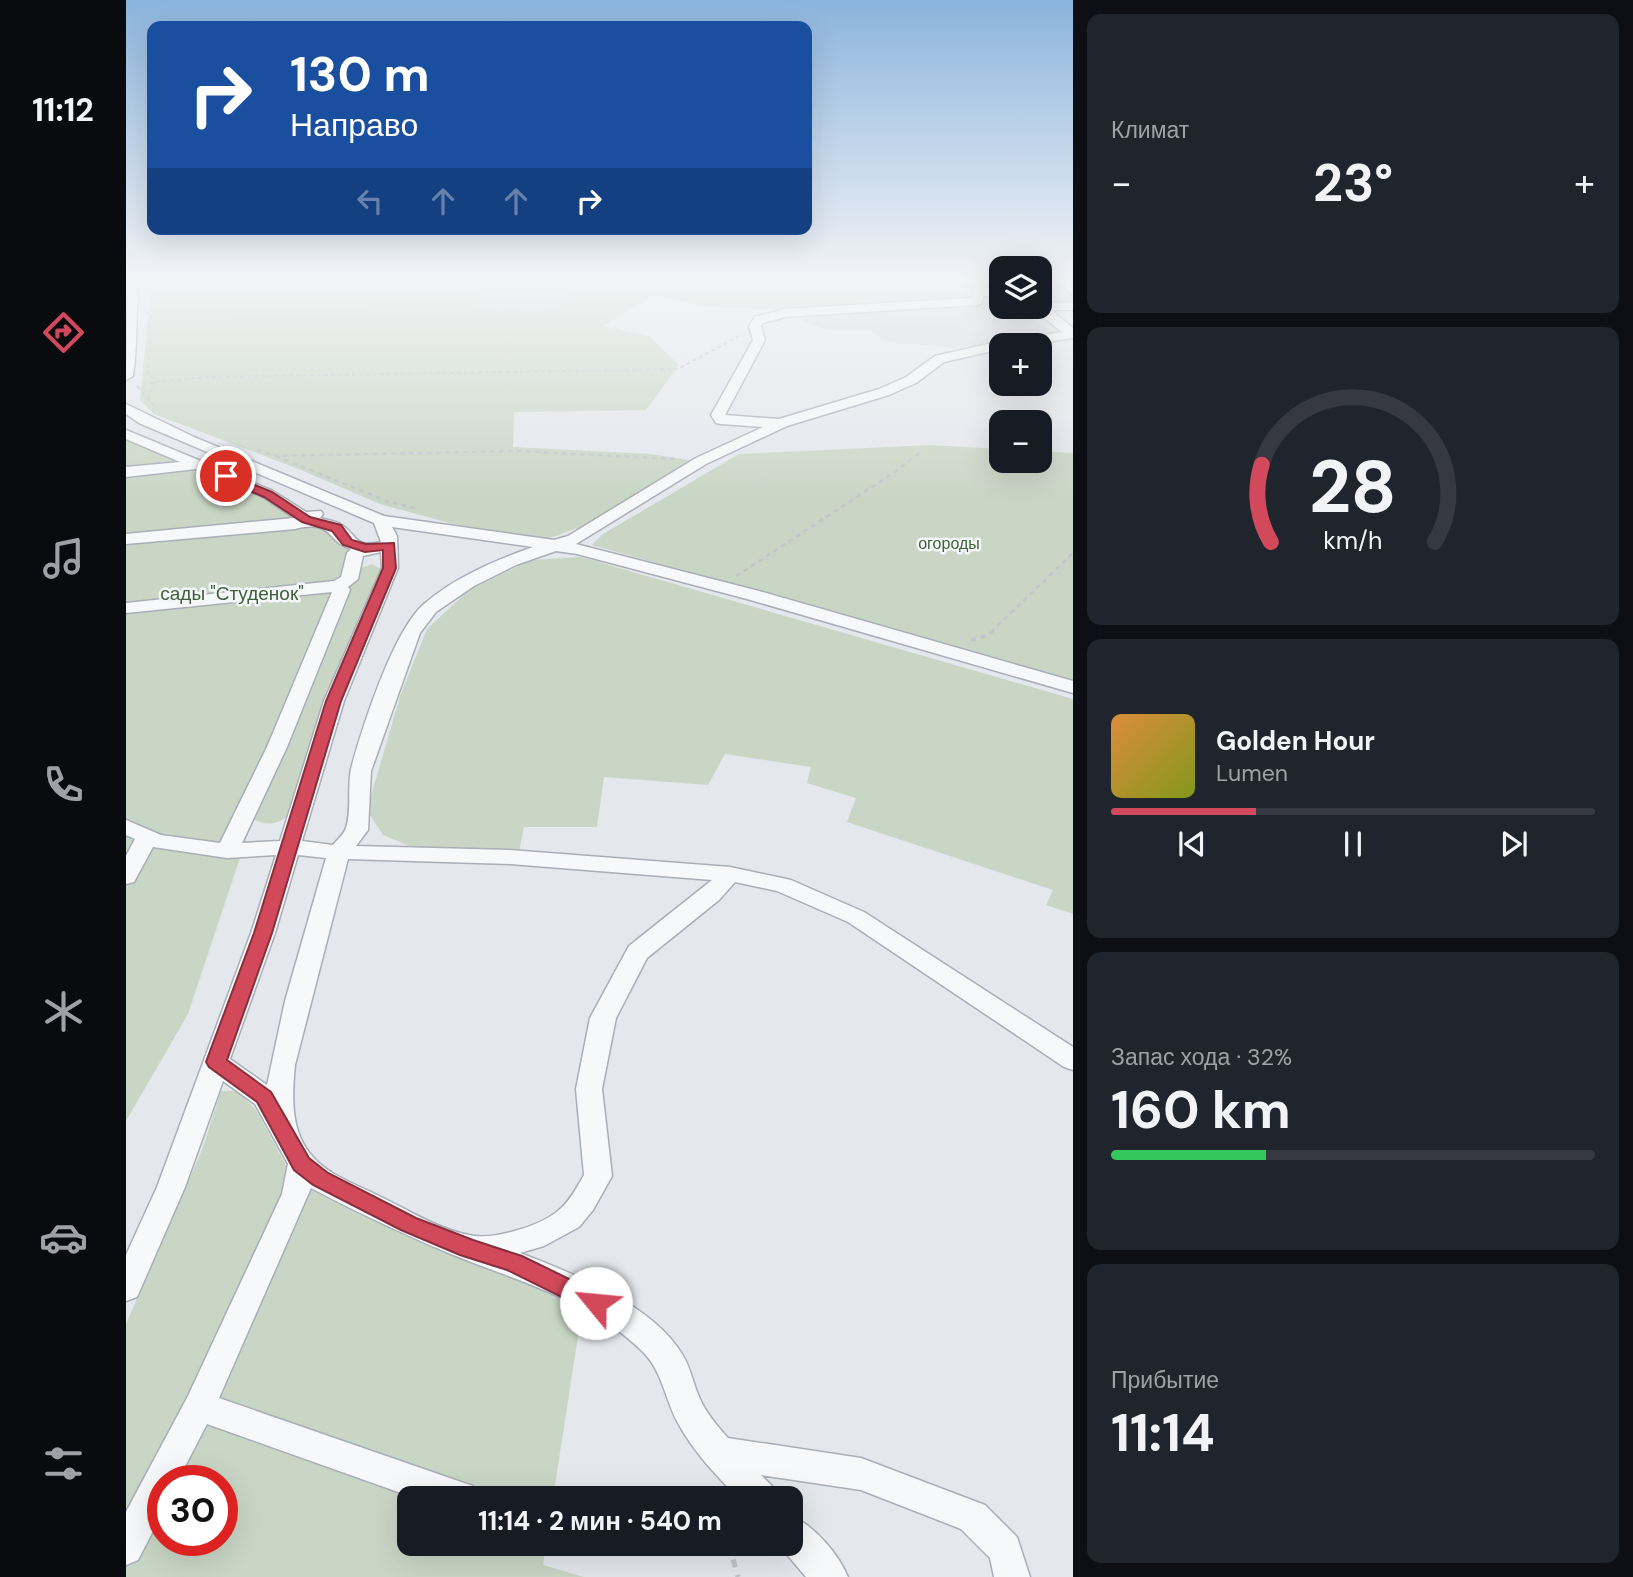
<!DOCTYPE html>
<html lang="ru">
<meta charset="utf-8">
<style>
body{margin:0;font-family:"DM Sans",sans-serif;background:#20242c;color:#f1f3f6;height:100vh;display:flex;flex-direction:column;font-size:26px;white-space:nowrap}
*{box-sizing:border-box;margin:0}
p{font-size:23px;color:#9ea1a6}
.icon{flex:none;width:38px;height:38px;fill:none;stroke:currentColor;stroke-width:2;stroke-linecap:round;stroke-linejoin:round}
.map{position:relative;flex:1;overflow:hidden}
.side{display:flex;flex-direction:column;gap:14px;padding:14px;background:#0d0f14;width:560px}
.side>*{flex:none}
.hud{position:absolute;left:21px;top:21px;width:665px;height:214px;border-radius:14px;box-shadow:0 7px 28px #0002;background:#1a4fa0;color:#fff;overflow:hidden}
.fabs{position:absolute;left:863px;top:256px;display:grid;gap:14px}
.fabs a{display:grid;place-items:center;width:63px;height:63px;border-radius:14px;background:#171b24;box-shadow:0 7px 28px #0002;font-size:35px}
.speed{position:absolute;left:21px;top:1465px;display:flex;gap:14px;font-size:35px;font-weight:700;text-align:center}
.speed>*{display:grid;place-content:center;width:91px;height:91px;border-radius:50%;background:#171b24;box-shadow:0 7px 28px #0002;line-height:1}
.speed .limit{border:10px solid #d22;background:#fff;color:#111}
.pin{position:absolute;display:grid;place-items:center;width:60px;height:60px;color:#fff;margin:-30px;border:4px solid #fff;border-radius:50%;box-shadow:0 2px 7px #0007}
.me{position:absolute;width:77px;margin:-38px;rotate:298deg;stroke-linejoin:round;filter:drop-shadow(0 0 5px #0008)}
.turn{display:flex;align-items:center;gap:24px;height:147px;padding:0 28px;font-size:32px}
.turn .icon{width:91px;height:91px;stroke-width:2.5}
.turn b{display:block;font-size:49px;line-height:60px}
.lanes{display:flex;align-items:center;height:66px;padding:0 28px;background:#0003;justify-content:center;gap:35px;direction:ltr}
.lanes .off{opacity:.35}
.big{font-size:52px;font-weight:700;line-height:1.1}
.side .tile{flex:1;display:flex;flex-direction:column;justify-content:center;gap:10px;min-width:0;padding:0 24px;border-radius:14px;background:#20242c}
.side .dial{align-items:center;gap:0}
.dial svg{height:182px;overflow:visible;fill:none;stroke:#363941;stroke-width:7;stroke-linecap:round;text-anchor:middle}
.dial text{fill:#f1f3f6;stroke:none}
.song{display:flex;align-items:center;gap:21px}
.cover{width:84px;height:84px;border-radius:10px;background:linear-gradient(135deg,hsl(30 70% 55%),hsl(70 70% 35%))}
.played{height:7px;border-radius:4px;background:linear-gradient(90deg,#d1495b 30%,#363941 30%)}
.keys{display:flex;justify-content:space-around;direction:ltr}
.heat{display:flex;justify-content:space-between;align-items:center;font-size:38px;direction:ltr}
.charge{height:10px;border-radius:5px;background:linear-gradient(90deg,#34c759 32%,#363941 0)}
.trip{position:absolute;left:271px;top:1486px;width:406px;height:70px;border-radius:14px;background:#171b24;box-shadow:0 7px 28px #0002;font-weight:700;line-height:70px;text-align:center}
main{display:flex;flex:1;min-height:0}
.menu{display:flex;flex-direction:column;width:126px;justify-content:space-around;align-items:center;background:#090b0e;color:#9ea1a6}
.menu .icon{width:49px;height:49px}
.menu .on{color:#d1495b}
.menu b{font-size:32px;color:#f1f3f6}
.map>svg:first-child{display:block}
.built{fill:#d2d6de}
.green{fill:#c9d6c5;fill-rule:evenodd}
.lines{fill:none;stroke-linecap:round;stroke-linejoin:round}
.minor-casing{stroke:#a9aeb7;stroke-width:3}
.path-far3{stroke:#c2c5cb;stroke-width:2;stroke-dasharray:3.5 3.5;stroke-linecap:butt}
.path-far2{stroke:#c2c5cb;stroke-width:2.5;stroke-dasharray:4.5 4.5;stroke-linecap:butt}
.path-far1{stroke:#c2c5cb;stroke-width:3.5;stroke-dasharray:5 5;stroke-linecap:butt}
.path{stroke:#c2c5cb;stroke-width:5;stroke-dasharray:8 8;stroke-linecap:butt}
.minor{fill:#f7f8fa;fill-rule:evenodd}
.route{fill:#d1495b;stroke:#882f3b;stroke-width:2}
.labels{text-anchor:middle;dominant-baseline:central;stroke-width:5;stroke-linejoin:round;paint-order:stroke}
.far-park-label{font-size:16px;fill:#3f6138;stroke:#f4f6f9}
.park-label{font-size:19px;fill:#3f6138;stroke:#f4f6f9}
</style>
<main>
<nav class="menu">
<b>11:12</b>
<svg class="icon on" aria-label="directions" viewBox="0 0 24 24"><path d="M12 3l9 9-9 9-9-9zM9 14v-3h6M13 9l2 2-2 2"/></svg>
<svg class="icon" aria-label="music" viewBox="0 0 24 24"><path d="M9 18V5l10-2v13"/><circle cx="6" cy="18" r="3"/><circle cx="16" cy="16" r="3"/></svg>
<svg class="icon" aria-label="phone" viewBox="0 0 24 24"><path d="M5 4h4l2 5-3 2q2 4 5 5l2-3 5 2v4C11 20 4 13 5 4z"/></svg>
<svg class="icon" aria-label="climate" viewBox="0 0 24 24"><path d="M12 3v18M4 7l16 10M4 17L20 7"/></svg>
<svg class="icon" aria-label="car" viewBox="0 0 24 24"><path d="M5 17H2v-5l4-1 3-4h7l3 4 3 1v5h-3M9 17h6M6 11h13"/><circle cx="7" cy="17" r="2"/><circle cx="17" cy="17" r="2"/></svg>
<svg class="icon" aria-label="filters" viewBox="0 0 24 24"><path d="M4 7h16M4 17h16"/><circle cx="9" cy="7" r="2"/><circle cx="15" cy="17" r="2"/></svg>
</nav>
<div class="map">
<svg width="947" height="1577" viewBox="0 0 947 1577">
<rect width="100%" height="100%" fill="#e4e7ec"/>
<g class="built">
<polygon points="320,278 473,278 420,309 353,307 316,285"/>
<polygon points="838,300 884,306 929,332 830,348 759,341 745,330 702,330 678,322 672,310"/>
</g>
<g class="green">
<polygon points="26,278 320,278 316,285 354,292 353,307 420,309 473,278 830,278 845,290 838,300 672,310 579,307 529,295 477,326 523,336 553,365 520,410 388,412 387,447 525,454 568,461 467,522 422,539 327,524 254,504 175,470 28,414 14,400"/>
<path d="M0 430 147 493 227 538 233 569 246 564 255 569 229 630 162 816C149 825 141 826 127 819L62 1014 0 1121Z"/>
<polygon points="804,445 875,449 875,460 914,460 914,451 947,453 947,680 466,545 477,534 613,454"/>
<polygon points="455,557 947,699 947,914 920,905 927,890 721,822 730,798 681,783 685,767 599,754 582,785 478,777 471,827 398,827 393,852 286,847 257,835 241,810 274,696 301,629 343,590 405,560"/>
<path d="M95 1091H112L130 1110 161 1167 252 1222 402 1283 456 1310 427 1498H284V1544H420L417 1565 458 1577H0V1324L76 1150ZM37 1480H96V1540H37Z"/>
</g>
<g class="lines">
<g class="minor-casing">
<g id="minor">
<path d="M2 278H13C9 311 12 343 7 376L0 380Z"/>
<path d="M834 278C849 278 860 287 875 293V301L858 295 855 304 851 305 659 317 637 323 635 326 639 340 599 415 653 419 753 389 780 377 809 356 875 341 936 332 904 307 914 306V303L947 302V310H925L947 328V338L902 345H875V349L818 362 790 383 763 395 661 426 580 464 450 544 633 591 947 681V693L621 599 451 554 430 551 390 565 348 586 310 612 294 633 245 771 242 830 230 846 384 850 604 867 665 880 738 912 947 1047V1070L938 1067 722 922 651 891 609 882 593 900 521 958 490 1018 476 1089 486 1176 467 1210 453 1227 418 1246 394 1253C446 1273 526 1304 556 1354 565 1368 567 1384 574 1399 580 1413 592 1427 602 1438L735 1458 859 1505 891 1537 904 1577H868L864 1558 835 1529 735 1490 635 1475 646 1486 651 1498H612C590 1475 567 1451 552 1423 539 1400 537 1372 517 1352 465 1300 391 1281 325 1254 277 1234 231 1212 185 1188L93 1398 335 1482 347 1486 352 1498H289L81 1424 52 1480H37V1512L12 1560 0 1565V1512L62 1396 156 1194 162 1164 129 1104 97 1081 59 1187 15 1288 11 1297 0 1301V1255L31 1187 125 933 150 855 101 858 27 847 8 882 0 884V856L9 839 0 835V820L35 835 94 843 141 747 206 592 0 613V603L208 581 215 577 221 553 225 549C200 542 208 519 169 529L0 544V534L168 518 137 497 70 469 0 477V467L54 462 0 439V430L147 491 180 512 195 511 197 514 194 518C200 520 210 521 216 525 232 536 228 548 255 542L248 523 13 423 0 414V404L68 437 258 516 428 540 442 536 570 458 637 427 595 424 590 423 585 415 627 340 623 326 629 317 658 309 846 298 848 290ZM266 527 407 547C370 560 329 577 298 604 267 631 236 728 225 769 221 788 226 810 220 828 218 834 211 840 207 845L176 841 218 701 272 568 271 536ZM255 552 256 568 198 701 154 841 116 843 161 747 224 590 222 587 232 579 237 556ZM172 855 200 858 159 1001 141 1085 104 1059 149 933ZM222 859 384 864 586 880 503 946 464 1018 450 1089 458 1175C451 1187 444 1201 433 1210 415 1226 366 1241 343 1235 312 1229 282 1210 255 1197 232 1185 203 1176 186 1156 164 1131 166 1096 169 1065Z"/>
<polygon points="931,278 942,278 947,283 947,294 943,292"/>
<path d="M665 1516C688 1525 713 1555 722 1577H680L652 1544H665Z"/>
</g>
</g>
<g class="path-far3">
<polyline points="33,280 211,278"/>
<polyline points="20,313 338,306"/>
<polyline points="10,387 29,382 82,377 552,369 615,335"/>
<polyline points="12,387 28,406"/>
<polyline points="22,398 29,382 22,373 26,297 33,280"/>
</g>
<g class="path-far2">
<polyline points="131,450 150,456 392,451 549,459"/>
<polyline points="150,456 261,501 292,509"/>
<polyline points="610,576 766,474 797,450"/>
<polyline points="865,632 947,553"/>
</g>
<polyline class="path-far1" points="845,640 862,635 867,631"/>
<g class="path">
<polyline points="587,1487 590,1498"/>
<polyline points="603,1544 612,1577"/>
</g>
<use href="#minor" class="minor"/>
</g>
<linearGradient id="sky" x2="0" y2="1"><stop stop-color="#8bb4dd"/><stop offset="0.56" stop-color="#f3f4f6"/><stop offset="1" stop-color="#f3f4f6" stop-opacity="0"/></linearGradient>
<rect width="947" height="498" fill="url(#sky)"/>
<polygon class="route" points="100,473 146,492 184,517 215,525 226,540 240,544 268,543 270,568 215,701 146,933 101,1060 145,1092 183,1158 202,1173 290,1218 347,1240 396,1256 478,1296 481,1303 478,1310 470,1313 462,1310 381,1270 334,1255 275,1230 187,1185 168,1170 131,1102 83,1067 80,1062 128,933 200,701 257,568 257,550 239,552 217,545 206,531 176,522 138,497 96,479 94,476"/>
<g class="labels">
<g class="far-park-label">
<text x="823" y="543">огороды</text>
</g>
<g class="park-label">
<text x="106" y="593">сады "Студенок"</text>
</g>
</g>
</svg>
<div class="fabs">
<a><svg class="icon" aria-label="layers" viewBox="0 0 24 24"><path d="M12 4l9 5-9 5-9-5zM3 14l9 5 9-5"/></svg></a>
<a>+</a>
<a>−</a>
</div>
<div class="speed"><div class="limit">30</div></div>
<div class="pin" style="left:100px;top:476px;background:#d93025"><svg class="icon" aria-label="arrive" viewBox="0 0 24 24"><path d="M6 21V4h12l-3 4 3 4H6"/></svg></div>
<svg class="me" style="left:470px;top:1303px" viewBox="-20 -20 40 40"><circle r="19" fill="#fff"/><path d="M0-13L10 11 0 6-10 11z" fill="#d1495b"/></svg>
<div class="trip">11:14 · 2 мин · 540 m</div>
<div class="hud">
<div class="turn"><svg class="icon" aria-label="right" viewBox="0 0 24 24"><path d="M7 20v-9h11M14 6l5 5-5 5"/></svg><div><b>130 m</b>Направо</div></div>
<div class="lanes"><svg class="icon off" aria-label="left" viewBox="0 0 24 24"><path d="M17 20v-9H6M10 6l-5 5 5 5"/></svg><svg class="icon off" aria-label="ahead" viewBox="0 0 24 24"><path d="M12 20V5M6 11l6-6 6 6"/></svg><svg class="icon off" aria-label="ahead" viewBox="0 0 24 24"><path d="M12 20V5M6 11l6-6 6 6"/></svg><svg class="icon" aria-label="right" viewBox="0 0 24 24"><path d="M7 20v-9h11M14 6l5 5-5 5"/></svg></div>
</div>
</div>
<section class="side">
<div class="tile"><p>Климат</p>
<div class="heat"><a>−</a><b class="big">23°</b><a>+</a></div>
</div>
<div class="tile dial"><svg viewBox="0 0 100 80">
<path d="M14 69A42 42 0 1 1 86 69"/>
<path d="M14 69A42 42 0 0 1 10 35" stroke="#d1495b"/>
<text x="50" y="56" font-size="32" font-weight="700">28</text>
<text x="50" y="72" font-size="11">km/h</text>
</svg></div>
<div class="tile">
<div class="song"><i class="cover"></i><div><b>Golden Hour</b><p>Lumen</p></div></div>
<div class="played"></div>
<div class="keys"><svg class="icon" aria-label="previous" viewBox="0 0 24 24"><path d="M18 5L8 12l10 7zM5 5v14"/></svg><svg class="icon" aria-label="pause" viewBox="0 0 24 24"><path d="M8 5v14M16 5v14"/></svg><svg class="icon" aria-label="next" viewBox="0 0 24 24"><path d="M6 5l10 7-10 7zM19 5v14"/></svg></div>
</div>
<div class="tile"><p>Запас хода · 32%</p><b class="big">160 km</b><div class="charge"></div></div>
<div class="tile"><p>Прибытие</p><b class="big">11:14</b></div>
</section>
</main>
